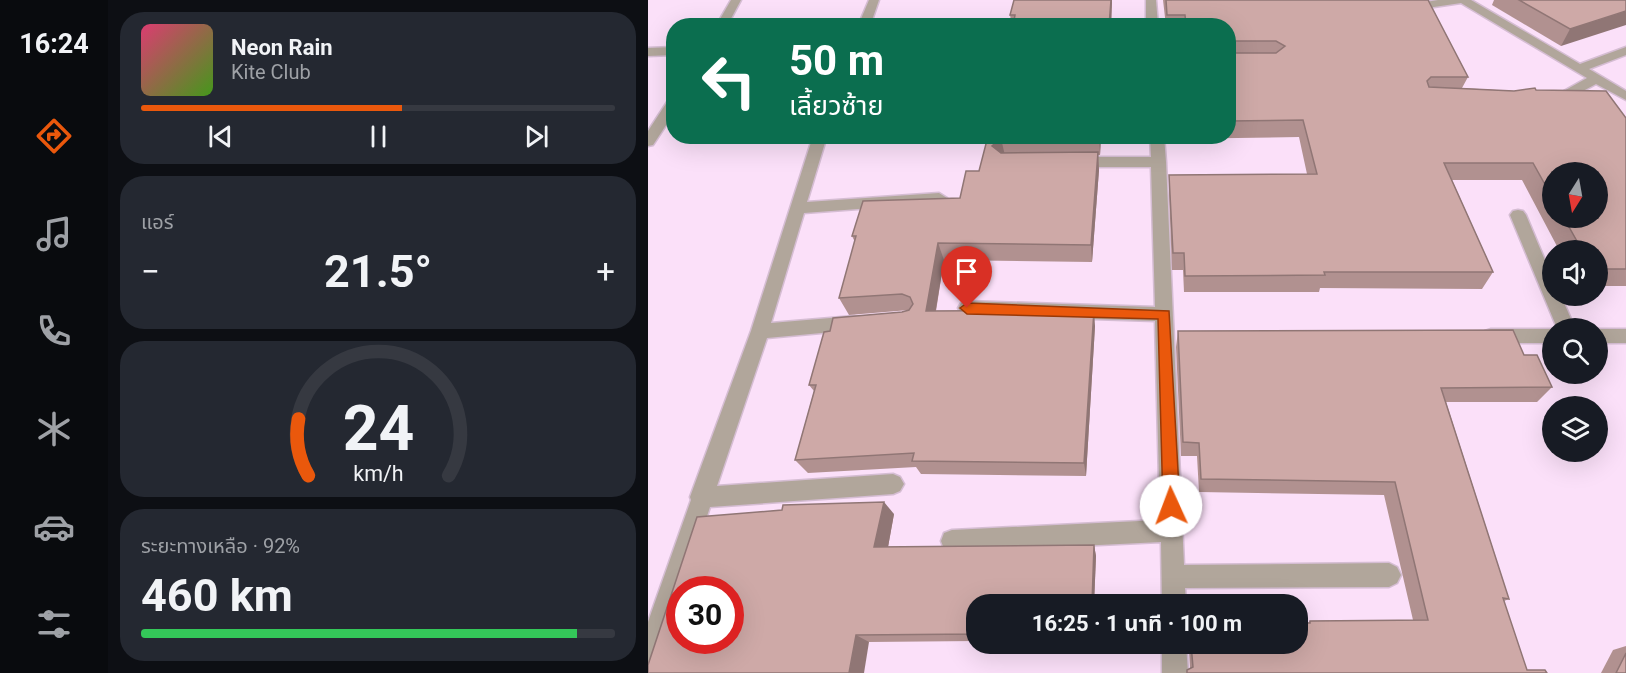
<!DOCTYPE html>
<html lang="th">
<meta charset="utf-8">
<style>
body{margin:0;font-family:Roboto,"Noto Sans Thai",sans-serif;background:#242831;color:#f1f3f6;height:100vh;display:flex;flex-direction:column;font-size:22px;white-space:nowrap}
*{box-sizing:border-box;margin:0}
p{font-size:20px;color:#9ea1a6}
.icon{flex:none;width:33px;height:33px;fill:none;stroke:currentColor;stroke-width:2;stroke-linecap:round;stroke-linejoin:round}
.map{position:relative;flex:1;overflow:hidden}
.panel{display:flex;flex-direction:column;gap:12px;padding:12px;background:#0d0f14;width:540px}
.panel>*{flex:none}
.top-card{position:absolute;left:18px;top:18px;width:570px;height:126px;border-radius:24px;box-shadow:0 6px 24px #0002;background:#0b6e4f;color:#fff;overflow:hidden}
.needle{width:39px;rotate:191deg}
.controls{position:absolute;left:894px;top:162px;display:grid;gap:12px}
.controls a{display:grid;place-items:center;width:66px;height:66px;border-radius:50%;background:#171b24;box-shadow:0 6px 24px #0002;font-size:30px}
.speed{position:absolute;left:18px;top:576px;display:flex;gap:12px;font-size:30px;font-weight:700;text-align:center}
.speed>*{display:grid;place-content:center;width:78px;height:78px;border-radius:50%;background:#171b24;box-shadow:0 6px 24px #0002;line-height:1}
.speed .limit{border:9px solid #d22;background:#fff;color:#111}
.pin{position:absolute;display:grid;place-items:center;width:51px;height:51px;color:#fff;margin:-62px -26px;border-radius:50% 50% 50% 0;rotate:-45deg;box-shadow:0 0 6px #0007}
.pin .icon{rotate:45deg}
.me{position:absolute;width:66px;margin:-33px;rotate:358deg;stroke-linejoin:round;filter:drop-shadow(0 0 4px #0008)}
.turn{display:flex;align-items:center;gap:21px;height:126px;padding:0 24px;font-size:27px}
.turn .icon{width:78px;height:78px;stroke-width:2.5}
.turn b{display:block;font-size:42px;line-height:51px}
.big{font-size:45px;font-weight:700;line-height:1.1}
.panel .card{flex:1;display:flex;flex-direction:column;justify-content:center;gap:9px;min-width:0;padding:0 21px;border-radius:24px;background:#242831}
.panel .dial{align-items:center;gap:0}
.dial svg{height:156px;overflow:visible;fill:none;stroke:#363941;stroke-width:7;stroke-linecap:round;text-anchor:middle}
.dial text{fill:#f1f3f6;stroke:none}
.song{display:flex;align-items:center;gap:18px}
.cover{width:72px;height:72px;border-radius:9px;background:linear-gradient(135deg,hsl(340 70% 55%),hsl(100 70% 35%))}
.played{height:6px;border-radius:3px;background:linear-gradient(90deg,#ea580c 55%,#363941 55%)}
.keys{display:flex;justify-content:space-around;direction:ltr}
.heat{display:flex;justify-content:space-between;align-items:center;font-size:33px;direction:ltr}
.charge{height:9px;border-radius:4px;background:linear-gradient(90deg,#34c759 92%,#363941 0)}
.trip{position:absolute;left:318px;top:594px;width:342px;height:60px;border-radius:24px;background:#171b24;box-shadow:0 6px 24px #0002;font-weight:700;line-height:60px;text-align:center}
main{display:flex;flex:1;min-height:0}
.dock{display:flex;flex-direction:column;width:108px;justify-content:space-around;align-items:center;background:#090b0e;color:#9ea1a6}
.dock .icon{width:42px;height:42px}
.dock .current{color:#ea580c}
.dock b{font-size:27px;color:#f1f3f6}
.map>svg:first-child{display:block}
.lines{fill:none;stroke-linecap:round;stroke-linejoin:round}
.minor-casing{stroke:#d5bdd3;stroke-width:3}
.minor{fill:#b1a69b;fill-rule:evenodd}
.wall{fill:#b19190;fill-rule:evenodd}
.shaded-wall{fill:#907675}
.building{fill:#cea9a7;stroke:#907675;stroke-width:1.5;fill-rule:evenodd}
.route{fill:#ea580c;stroke:#983908;stroke-width:1.5}
</style>
<main>
<nav class="dock">
<b>16:24</b>
<svg class="icon current" aria-label="directions" viewBox="0 0 24 24"><path d="M12 3l9 9-9 9-9-9zM9 14v-3h6M13 9l2 2-2 2"/></svg>
<svg class="icon" aria-label="music" viewBox="0 0 24 24"><path d="M9 18V5l10-2v13"/><circle cx="6" cy="18" r="3"/><circle cx="16" cy="16" r="3"/></svg>
<svg class="icon" aria-label="phone" viewBox="0 0 24 24"><path d="M5 4h4l2 5-3 2q2 4 5 5l2-3 5 2v4C11 20 4 13 5 4z"/></svg>
<svg class="icon" aria-label="climate" viewBox="0 0 24 24"><path d="M12 3v18M4 7l16 10M4 17L20 7"/></svg>
<svg class="icon" aria-label="car" viewBox="0 0 24 24"><path d="M5 17H2v-5l4-1 3-4h7l3 4 3 1v5h-3M9 17h6M6 11h13"/><circle cx="7" cy="17" r="2"/><circle cx="17" cy="17" r="2"/></svg>
<svg class="icon" aria-label="filters" viewBox="0 0 24 24"><path d="M4 7h16M4 17h16"/><circle cx="9" cy="7" r="2"/><circle cx="15" cy="17" r="2"/></svg>
</nav>
<section class="panel">
<div class="card">
<div class="song"><i class="cover"></i><div><b>Neon Rain</b><p>Kite Club</p></div></div>
<div class="played"></div>
<div class="keys"><svg class="icon" aria-label="previous" viewBox="0 0 24 24"><path d="M18 5L8 12l10 7zM5 5v14"/></svg><svg class="icon" aria-label="pause" viewBox="0 0 24 24"><path d="M8 5v14M16 5v14"/></svg><svg class="icon" aria-label="next" viewBox="0 0 24 24"><path d="M6 5l10 7-10 7zM19 5v14"/></svg></div>
</div>
<div class="card"><p>แอร์</p>
<div class="heat"><a>−</a><b class="big">21.5°</b><a>+</a></div>
</div>
<div class="card dial"><svg viewBox="0 0 100 80">
<path d="M14 69A42 42 0 1 1 86 69"/>
<path d="M14 69A42 42 0 0 1 9 40" stroke="#ea580c"/>
<text x="50" y="56" font-size="32" font-weight="700">24</text>
<text x="50" y="72" font-size="11">km/h</text>
</svg></div>
<div class="card"><p>ระยะทางเหลือ · 92%</p><b class="big">460 km</b><div class="charge"></div></div>
</section>
<div class="map">
<svg width="978" height="673" viewBox="0 0 978 673">
<rect width="100%" height="100%" fill="#fbe0f9"/>
<g class="lines">
<g class="minor-casing">
<g id="minor">
<polygon points="83,0 93,0 79,26 68,26"/>
<polygon points="221,0 231,0 222,26 210,26"/>
<polygon points="498,0 508,0 510,26 498,26"/>
<polygon points="738,0 750,0 759,5 790,0 823,0 932,64 978,47 978,55 941,69 978,91 978,100 948,84 922,98 899,100 898,97 899,94 914,92 939,78 813,3 759,11 747,9"/>
<polygon points="26,47 26,55 0,56 0,48"/>
<polygon points="26,98 26,113 5,145 0,146 0,131 21,99"/>
<polygon points="165,136 179,136 159,202 291,193 299,198 291,203 156,213 123,323 206,316 212,318 215,323 212,328 206,330 119,338 69,486 245,474 252,477 256,484 252,491 245,494 62,507 35,590 32,590 32,600 12,657 9,666 0,669 0,622 43,500 42,497 103,331"/>
<polygon points="502,136 516,136 518,162 536,565 741,563 749,567 753,575 749,583 741,587 537,588 538,604 514,604 513,542 304,552 296,549 293,541 296,533 304,530 512,520 507,321 319,315 313,313 310,308 313,303 319,301 507,307 503,167 429,167 422,162 429,157 503,157"/>
<polygon points="870,210 875,211 878,215 904,277 904,296 913,296 927,328 909,328 862,215 865,211"/>
<polygon points="843,329 904,329 904,343 843,343 837,341 834,336 837,331"/>
<rect x="950" y="329" width="28" height="14"/>
<polygon points="514,644 538,644 540,673 514,673"/>
</g>
</g>
<use href="#minor" class="minor"/>
</g>
<g class="wall">
<polygon points="366,0 464,0 463,26 364,26 362,15"/>
<path d="M515 0H780L820 77 814 88 866 91 888 90 978 118V286H950V250H911L874 180H804L845 272 834 289 672 288 671 292H536L535 270H524L521 192V175L659 174 651 137 518 139V136H580V26H518ZM904 172 950 218H904Z"/>
<polygon points="846,0 978,0 913,46 844,5"/>
<polygon points="340,136 453,136 452,155 450,155 451,170 444,262 296,260 288,311 447,326 438,476 273,474 268,467 160,473 147,460 166,391 161,385 182,331 261,310 201,315 191,298 207,242 204,236 312,198 331,171"/>
<polygon points="530,331 876,355 904,387 889,402 798,402 861,599 856,601 879,670 899,673 538,673 539,670 542,668 541,648 542,644 650,644 660,623 662,621 765,620 736,495 551,492 549,456 533,456 528,347"/>
<polygon points="246,514 240,547 446,545 448,556 446,604 328,604 328,641 221,642 0,673"/>
<polygon points="978,646 978,673 953,673 965,650"/>
</g>
<g class="shaded-wall">
<polygon points="463,0 464,0 463,26 461,26"/>
<polygon points="978,11 978,25 913,46 922,29"/>
<polygon points="451,136 453,136 452,155"/>
<polygon points="353,138 357,156 344,146"/>
<polygon points="450,152 451,170 444,262 443,245"/>
<polygon points="290,243 296,260 285,327 278,311"/>
<polygon points="446,310 447,326 438,476 436,463"/>
<polygon points="236,502 246,514 238,558 226,547"/>
<polygon points="446,545 448,556 446,604 444,604"/>
<polygon points="208,635 221,642 216,673 201,673"/>
</g>
<g class="building">
<polygon points="366,0 463,0 461,26 365,26 367,15 362,15"/>
<polygon points="518,0 780,0 820,77 783,77 779,81 781,87 866,91 887,88 888,90 958,91 978,118 978,269 950,269 950,250 934,250 916,218 950,218 950,172 904,172 904,197 885,163 796,163 845,272 676,272 677,275 537,276 536,253 525,253 521,175 669,174 655,120 580,121 580,46 582,53 628,53 637,46 628,41 582,41 580,42 580,26 538,26 537,15 519,15"/>
<polygon points="871,0 978,0 978,11 922,29"/>
<polygon points="340,136 451,136 451,138 353,138 344,146 353,153 450,152 443,245 290,243 278,311 446,310 436,463 264,461 266,453 147,460 168,385 161,385 176,332 182,331 185,318 254,312 261,310 265,304 262,297 254,294 191,298 208,236 204,236 215,201 312,198 318,171 331,171"/>
<polygon points="865,330 876,355 889,355 904,387 793,388 861,599 855,598 879,670 897,670 899,673 539,673 539,670 545,667 543,644 650,644 650,623 662,623 662,621 780,620 747,482 553,479 551,443 535,442 530,331"/>
<path d="M236 502 226 547 446 545 444 604H328V634L208 635 201 673H0V665L49 517 134 510 135 505ZM32 590H82V640H32Z"/>
<polygon points="978,653 978,673 968,673"/>
</g>
<polygon class="route" points="319,303 521,311 532,506 529,511 523,514 518,511 515,506 510,319 319,314 312,308"/>
</svg>
<div class="controls">
<a><svg class="needle" viewBox="-14 -14 28 28"><path d="M0-13l5 13h-10z" fill="#e53935"/><path d="M0 13l5-13h-10z" fill="#9ea1a6"/></svg></a>
<a><svg class="icon" aria-label="sound" viewBox="0 0 24 24"><path d="M4 9h4l5-4v14l-5-4H4zM17 9q2 3 0 6"/></svg></a>
<a><svg class="icon" aria-label="search" viewBox="0 0 24 24"><circle cx="10" cy="10" r="6"/><path d="M15 15l6 6"/></svg></a>
<a><svg class="icon" aria-label="layers" viewBox="0 0 24 24"><path d="M12 4l9 5-9 5-9-5zM3 14l9 5 9-5"/></svg></a>
</div>
<div class="speed"><div class="limit">30</div></div>
<div class="pin" style="left:319px;top:308px;background:#d93025"><svg class="icon" aria-label="arrive" viewBox="0 0 24 24"><path d="M6 21V4h12l-3 4 3 4H6"/></svg></div>
<svg class="me" style="left:523px;top:506px" viewBox="-20 -20 40 40"><circle r="19" fill="#fff"/><path d="M0-13L10 11 0 6-10 11z" fill="#ea580c"/></svg>
<div class="trip">16:25 · 1 นาที · 100 m</div>
<div class="top-card">
<div class="turn"><svg class="icon" aria-label="left" viewBox="0 0 24 24"><path d="M17 20v-9H6M10 6l-5 5 5 5"/></svg><div><b>50 m</b>เลี้ยวซ้าย</div></div>
</div>
</div>
</main>
